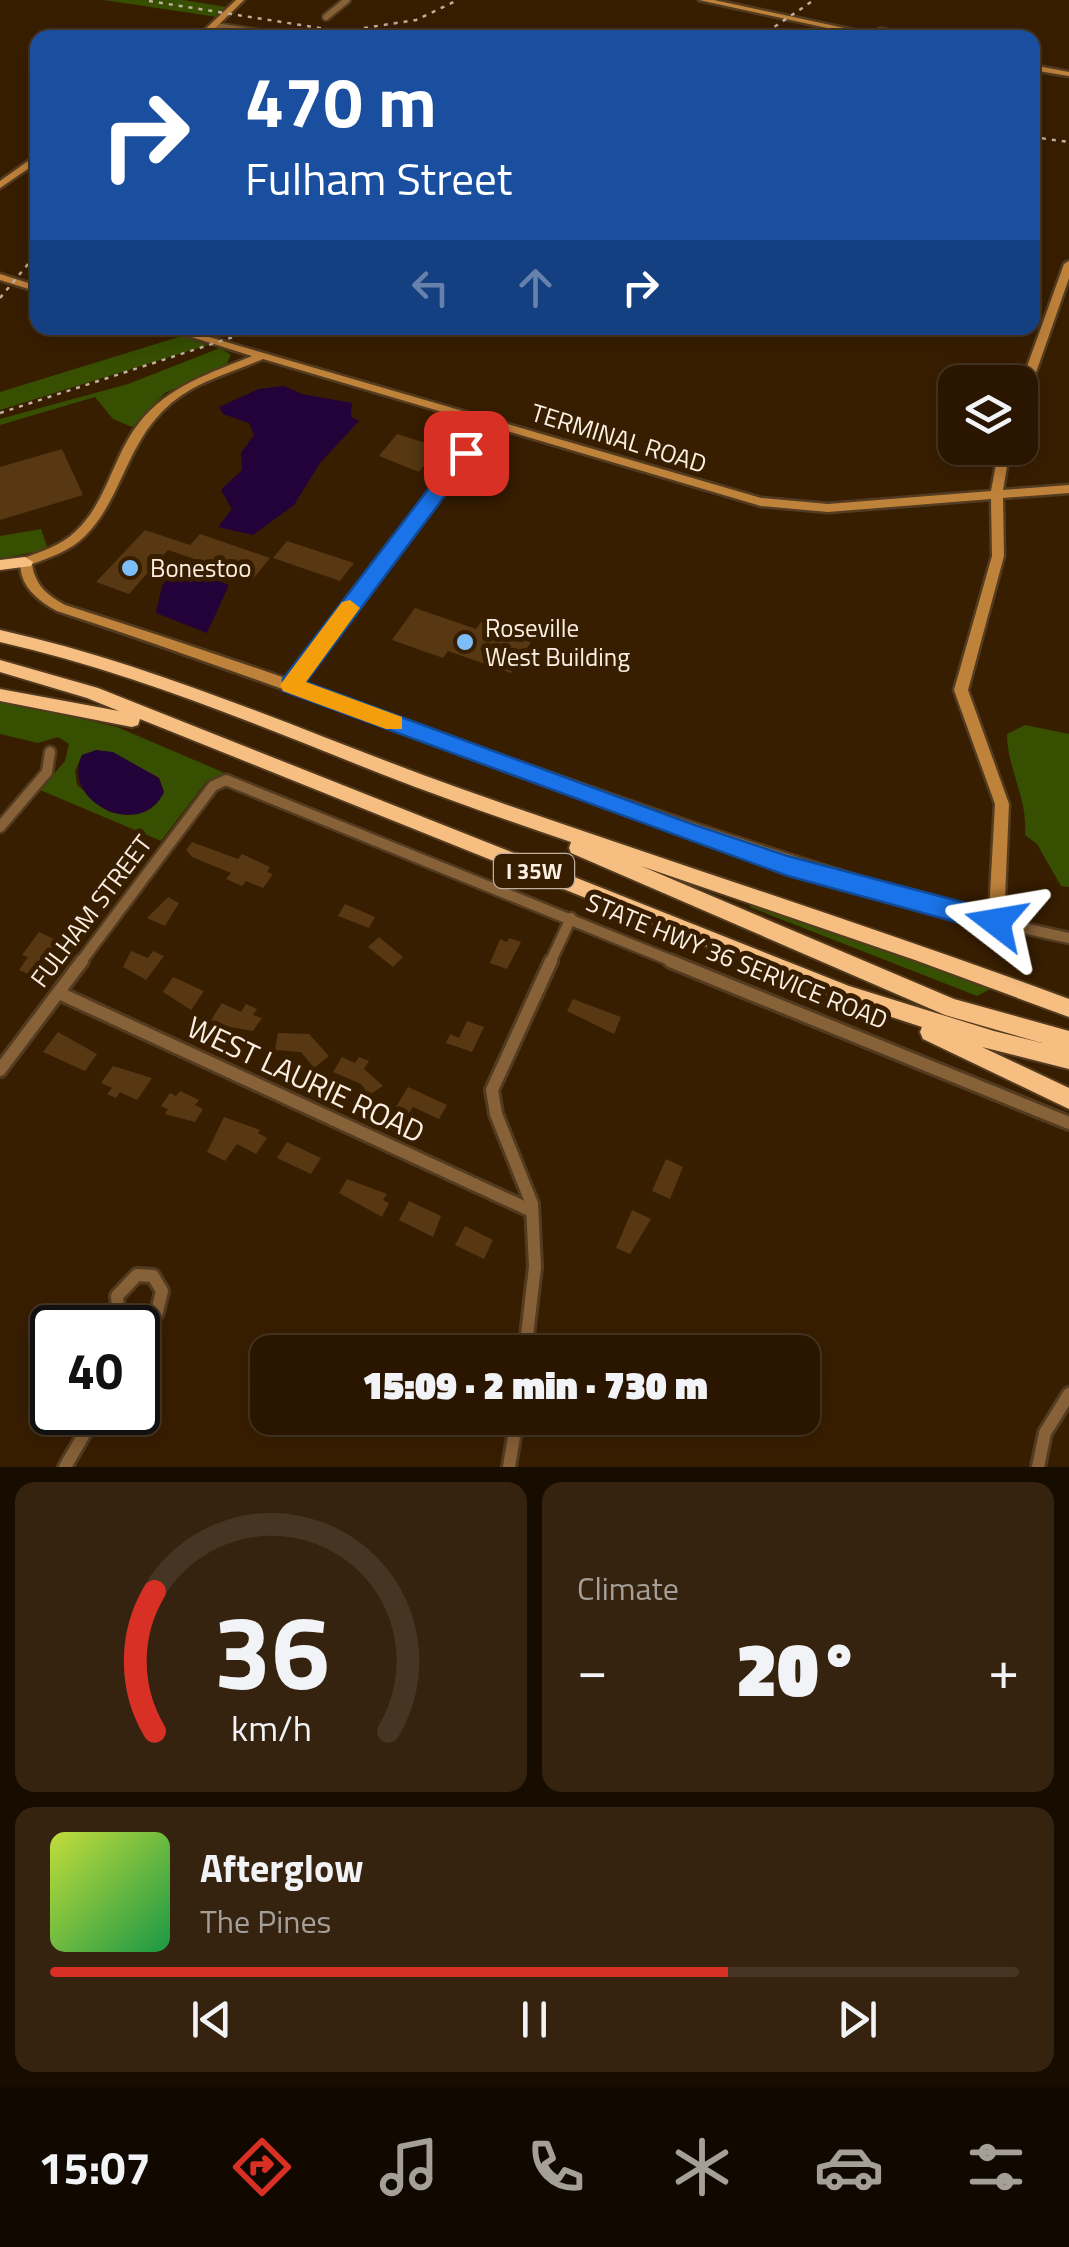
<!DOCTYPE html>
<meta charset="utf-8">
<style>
body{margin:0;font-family:"Titillium Web",sans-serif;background:#36230f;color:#f1f3f6;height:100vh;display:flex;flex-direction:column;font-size:38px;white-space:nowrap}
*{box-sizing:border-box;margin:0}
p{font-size:32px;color:#a59f99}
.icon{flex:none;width:55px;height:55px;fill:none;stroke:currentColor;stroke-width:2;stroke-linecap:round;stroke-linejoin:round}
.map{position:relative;height:1467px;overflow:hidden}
.sheet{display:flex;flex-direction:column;gap:15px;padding:15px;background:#170c00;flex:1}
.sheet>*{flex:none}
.banner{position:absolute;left:30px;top:30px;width:1010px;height:305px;border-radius:20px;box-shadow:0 5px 25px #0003,0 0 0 2px #463522;background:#1a4fa0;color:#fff;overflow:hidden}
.controls{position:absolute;left:938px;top:365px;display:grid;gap:20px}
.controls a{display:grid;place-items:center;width:100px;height:100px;border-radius:20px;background:#2a1600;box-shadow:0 5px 25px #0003,0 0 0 2px #463522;font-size:50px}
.speed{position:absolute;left:30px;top:1305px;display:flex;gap:20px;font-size:50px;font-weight:700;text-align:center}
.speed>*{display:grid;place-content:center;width:130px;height:130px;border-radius:50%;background:#2a1600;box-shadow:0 5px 25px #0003,0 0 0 2px #463522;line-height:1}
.speed .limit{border:5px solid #111;border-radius:15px;background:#fff;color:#111}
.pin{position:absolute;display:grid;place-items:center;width:85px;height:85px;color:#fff;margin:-42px;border-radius:20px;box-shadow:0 5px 15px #0006}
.me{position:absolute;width:110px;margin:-55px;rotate:284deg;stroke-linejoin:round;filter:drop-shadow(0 0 8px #0008)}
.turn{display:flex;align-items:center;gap:35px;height:210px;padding:0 50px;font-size:45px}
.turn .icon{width:130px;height:130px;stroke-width:2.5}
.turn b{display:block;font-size:70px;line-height:85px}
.lanes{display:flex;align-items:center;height:95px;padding:0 50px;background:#0003;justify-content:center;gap:50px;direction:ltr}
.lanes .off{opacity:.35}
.big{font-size:75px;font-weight:800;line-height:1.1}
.sheet .card{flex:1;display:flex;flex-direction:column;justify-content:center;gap:15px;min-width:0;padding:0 35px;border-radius:20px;background:#36230f}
.sheet .dial{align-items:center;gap:0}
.dial svg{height:260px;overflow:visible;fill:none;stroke:#463522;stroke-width:7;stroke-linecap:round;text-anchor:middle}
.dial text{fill:#f1f3f6;stroke:none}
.song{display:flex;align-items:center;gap:30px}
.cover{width:120px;height:120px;border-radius:15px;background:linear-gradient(135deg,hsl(70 70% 55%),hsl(140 70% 35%))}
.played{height:10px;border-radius:5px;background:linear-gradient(90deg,#d93025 70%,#463522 70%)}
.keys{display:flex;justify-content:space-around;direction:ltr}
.heat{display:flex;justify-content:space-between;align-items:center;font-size:55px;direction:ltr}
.sheet .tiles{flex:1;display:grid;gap:15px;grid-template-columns:1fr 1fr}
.card:last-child{grid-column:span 2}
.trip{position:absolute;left:250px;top:1335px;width:570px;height:100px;border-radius:20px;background:#2a1600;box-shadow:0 5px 25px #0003,0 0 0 2px #463522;font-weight:800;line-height:100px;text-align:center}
.dock{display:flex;height:160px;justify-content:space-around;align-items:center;background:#110900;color:#a59f99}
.dock .icon{width:70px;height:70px}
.dock .on{color:#d93025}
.dock b{font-size:45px;color:#f1f3f6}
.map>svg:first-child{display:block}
.green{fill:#374f01;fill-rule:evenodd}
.water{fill:#230139}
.building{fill:#573813}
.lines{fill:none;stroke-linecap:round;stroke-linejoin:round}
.street-far3-casing{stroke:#533b20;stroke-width:10}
.street-far2-casing{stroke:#533b20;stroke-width:11}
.street-far1-casing{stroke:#533b20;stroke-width:15}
.street-casing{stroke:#533b20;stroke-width:18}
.secondary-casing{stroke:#533b20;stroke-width:5}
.highway-casing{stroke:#533b20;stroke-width:4}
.street-far3{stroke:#876138;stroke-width:6}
.street-far2{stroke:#876138;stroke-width:8}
.street-far1{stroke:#876138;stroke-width:10}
.street{stroke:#876138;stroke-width:12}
.secondary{fill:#bf823b;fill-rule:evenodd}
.highway{fill:#f7be82;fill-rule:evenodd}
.rail{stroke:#c1b09f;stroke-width:2.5;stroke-dasharray:4 6;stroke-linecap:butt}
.route{fill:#1a73e8;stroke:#114b97;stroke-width:2.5}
.slow{fill:#f59e0b}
.poi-dot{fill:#7dbef9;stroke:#381e00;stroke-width:4}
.labels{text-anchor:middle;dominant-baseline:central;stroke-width:10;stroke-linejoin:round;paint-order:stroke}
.shield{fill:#381e00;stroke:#c0b09f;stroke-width:2.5}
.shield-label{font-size:22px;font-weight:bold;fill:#fbefe3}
.street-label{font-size:25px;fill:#fbefe3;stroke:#381e00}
.poi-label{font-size:25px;fill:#fbefe3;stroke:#381e00;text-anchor:start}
.near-street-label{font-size:30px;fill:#fbefe3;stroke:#381e00}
</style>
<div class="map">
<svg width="1069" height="1467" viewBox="0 0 1069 1467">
<rect width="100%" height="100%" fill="#381e00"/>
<g class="green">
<polygon points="104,0 183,0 226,7 217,17"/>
<polygon points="182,336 208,345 0,410 0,392"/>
<polygon points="220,348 231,355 226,365 165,393 132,427 113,419 95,397 0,425 0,419 128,384"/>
<polygon points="41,529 48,549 0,559 0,536"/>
<path d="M0 701 117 727 227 774 206 782 161 841 40 790 65 761 69 744 58 737 38 743 0 734ZM82 755 149 773 159 778 164 792 131 815 109 812 77 785 75 771Z"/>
<path d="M1025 725 1069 734V887L1061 886 1037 844 1025 835C1028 798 1007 769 1007 734Z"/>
<polygon points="751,904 992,988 977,996 750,907"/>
</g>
<g class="water">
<polygon points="284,386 302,394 352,403 351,417 359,421 320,463 294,505 253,535 218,527 232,509 221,490 242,470 241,453 254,435 249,423 223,414 219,407 259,389"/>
<polygon points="177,566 229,585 207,633 156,613 162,586"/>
<path d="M96 750 113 752 159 778 164 792C142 841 60 803 82 755Z"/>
</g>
<g class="building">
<polygon points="397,434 438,447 419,472 379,456"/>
<polygon points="62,449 83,495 0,520 0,467"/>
<polygon points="145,530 190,545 200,534 270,558 253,579 168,550 129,594 96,582"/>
<polygon points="287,541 354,563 340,581 273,558"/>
<polygon points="415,608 476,629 481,622 533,639 511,673 448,651 443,658 392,640"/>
<polygon points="192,842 238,859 242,854 270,867 267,872 273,874 263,888 246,881 242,886 226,879 231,873 192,857 186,850"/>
<polygon points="168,897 179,903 165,926 147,918"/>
<polygon points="345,904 375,917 369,928 338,916"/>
<polygon points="39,932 58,941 32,976 19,970 28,957 22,955"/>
<polygon points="379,937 403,957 393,967 368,947"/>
<polygon points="509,938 521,942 507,969 490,963 500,939 507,942"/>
<polygon points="131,951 148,958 153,951 164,956 146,980 123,967"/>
<polygon points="173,977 204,991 191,1010 163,992"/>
<polygon points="573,999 621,1017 614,1034 567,1011"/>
<polygon points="222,1003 241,1012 246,1004 257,1009 253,1015 262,1018 253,1031 224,1026 211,1020"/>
<polygon points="467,1021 484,1027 472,1052 446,1043 450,1034 459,1038"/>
<polygon points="58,1032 97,1054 85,1071 43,1052"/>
<polygon points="278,1033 309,1034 329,1056 314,1068 301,1052 275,1050"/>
<polygon points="342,1057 355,1063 359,1057 369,1061 364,1069 383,1086 369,1095 361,1084 333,1072"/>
<polygon points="113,1066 152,1078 137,1100 120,1092 116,1098 107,1094 112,1088 101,1083"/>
<polygon points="408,1087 447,1105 439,1119 413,1107 409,1113 396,1107"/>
<polygon points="180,1091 199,1100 195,1105 203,1109 195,1122 165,1114 168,1109 161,1106 170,1093 176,1096"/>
<polygon points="224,1117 260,1130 258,1133 267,1138 256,1154 237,1144 225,1161 207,1152"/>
<polygon points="287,1142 321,1158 311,1174 277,1158"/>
<polygon points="666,1159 683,1167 670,1199 652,1191"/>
<polygon points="347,1179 387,1194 383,1200 389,1203 382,1217 339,1193"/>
<polygon points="409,1201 441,1216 433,1237 399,1220"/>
<polygon points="632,1210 651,1219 630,1254 616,1248"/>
<polygon points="465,1226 493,1240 484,1259 455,1245"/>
</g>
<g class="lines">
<g class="street-far3-casing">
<g id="street-far3">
<polyline points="326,17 347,0"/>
<polyline points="216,26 291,38"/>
</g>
</g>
<g class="street-far2-casing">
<polyline id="street-far2" points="382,565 489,423"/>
</g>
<g class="street-far1-casing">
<g id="street-far1">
<polyline points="291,685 384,562"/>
<polyline points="0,827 47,772 50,752"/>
<polyline points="996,922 1069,938"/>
<polyline points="80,963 213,786 226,780 677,963"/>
<polyline points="550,963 571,918"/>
</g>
</g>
<g class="street-casing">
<g id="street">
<polyline points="670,961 1069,1123"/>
<polyline points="59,993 532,1211"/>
<polyline points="0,1070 82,961"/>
<polyline points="129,1328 118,1310 117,1296 137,1275 153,1276 162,1291 157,1312 138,1345"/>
<polyline points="525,1352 535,1267 532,1204 496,1114 492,1090 551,961"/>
<polyline points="65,1467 97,1412"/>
<polyline points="509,1467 517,1418"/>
<polyline points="1038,1467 1045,1433 1069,1394"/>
</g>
</g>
<g class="secondary-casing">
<g id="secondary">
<polygon points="236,0 244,0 205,38 196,38"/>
<polygon points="699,0 714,0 891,38 873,38"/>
<polygon points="882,29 913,36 914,38 898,38 879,33 879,29"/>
<polygon points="1032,65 1069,72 1069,76 1032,70"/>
<polygon points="38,154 38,162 0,188 0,181"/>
<polygon points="1069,261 1069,278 1026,401 1020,404 1020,386 1064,264"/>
<polygon points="0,274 38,286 38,292 0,280"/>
<path d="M163 328H178L761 498 828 504 991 491 999 448H1010L1003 490 1069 485V493L1003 498 1004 556 968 690 1009 804 1004 922 1001 927 996 929C676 843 371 714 57 611 36 600 17 583 21 559 40 552 61 546 76 531 107 502 113 456 139 423 168 386 211 373 252 356ZM263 359 761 506 828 512 991 499 992 556 954 690 995 804 989 913C753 851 526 763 296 682 220 655 143 630 65 605 47 595 35 585 32 564 51 557 70 551 85 536 122 499 126 444 167 407 193 382 231 373 263 359Z"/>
</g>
</g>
<g class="highway-casing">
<g id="highway">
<polygon points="25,557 33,562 31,566 0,570 0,560"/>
<path d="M0 630C161 666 305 733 459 788 662 860 867 924 1069 999V1017L915 960 641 866 954 999 1069 1031V1069L982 1047 1069 1088V1109L923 1039 920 1032 922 1027 840 1000 140 719 138 725 132 727 0 701V689L119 711 87 698 0 672V660L98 688 849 986 994 1031 1042 1043 945 1015 571 853 569 848 571 842C509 821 446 799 384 775 257 725 133 672 0 642Z"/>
</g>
</g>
<use href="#street-far3" class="street-far3"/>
<use href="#street-far2" class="street-far2"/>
<use href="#street-far1" class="street-far1"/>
<use href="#street" class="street"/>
<use href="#secondary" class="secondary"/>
<use href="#highway" class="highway"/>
<g class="rail">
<polyline points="149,1 383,38"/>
<polyline points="364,28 416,20 458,0"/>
<polyline points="758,38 814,0"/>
<polyline points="1032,137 1069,142"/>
<polyline points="0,298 38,252"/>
<polyline points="0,413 261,328"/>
</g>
</g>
<polygon class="route" points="466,447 475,453 473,458 306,682 692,824 788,856 996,911 1009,922 1005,930 996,933 788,876 283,691 283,679 459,449"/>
<polygon class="slow" points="350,600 360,608 306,682 402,717 402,729 386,729 283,691 280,685 342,602"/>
<g class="poi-dot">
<circle cx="130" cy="568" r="10"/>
<circle cx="465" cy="642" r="10"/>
</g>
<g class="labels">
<rect class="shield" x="494" y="854" width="80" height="34" rx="8"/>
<g class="shield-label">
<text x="534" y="871">I 35W</text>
</g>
<g class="street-label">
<text transform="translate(619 438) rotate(17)">TERMINAL ROAD</text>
<text transform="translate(91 911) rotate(-53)">FULHAM STREET</text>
<text transform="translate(737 961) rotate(22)">STATE HWY 36 SERVICE ROAD</text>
</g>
<g class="poi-label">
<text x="150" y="568">Bonestoo</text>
<text x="485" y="628">Roseville<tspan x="485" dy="29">West Building</tspan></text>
</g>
<g class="near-street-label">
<text transform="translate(306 1079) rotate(25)">WEST LAURIE ROAD</text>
</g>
</g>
</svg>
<div class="controls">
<a><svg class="icon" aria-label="layers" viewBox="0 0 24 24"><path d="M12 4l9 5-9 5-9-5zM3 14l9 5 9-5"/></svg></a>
</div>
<div class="speed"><div class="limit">40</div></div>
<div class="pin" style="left:466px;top:453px;background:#d93025"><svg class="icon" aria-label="arrive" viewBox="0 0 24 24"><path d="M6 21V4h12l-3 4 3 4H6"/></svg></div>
<svg class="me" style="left:996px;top:922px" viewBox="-20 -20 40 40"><path d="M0-17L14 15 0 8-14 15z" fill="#1a73e8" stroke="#fff" stroke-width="4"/></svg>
<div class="trip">15:09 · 2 min · 730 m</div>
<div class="banner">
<div class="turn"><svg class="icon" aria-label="right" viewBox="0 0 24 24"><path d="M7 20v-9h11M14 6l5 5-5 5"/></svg><div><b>470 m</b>Fulham Street</div></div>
<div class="lanes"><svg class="icon off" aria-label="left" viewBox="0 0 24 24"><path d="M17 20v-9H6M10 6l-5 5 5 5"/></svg><svg class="icon off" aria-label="ahead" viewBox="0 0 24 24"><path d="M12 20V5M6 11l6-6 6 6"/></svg><svg class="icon" aria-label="right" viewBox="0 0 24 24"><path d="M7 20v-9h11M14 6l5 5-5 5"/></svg></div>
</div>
</div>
<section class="sheet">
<div class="tiles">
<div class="card dial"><svg viewBox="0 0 100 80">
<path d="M14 69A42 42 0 1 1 86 69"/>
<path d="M14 69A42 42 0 0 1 14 26" stroke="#d93025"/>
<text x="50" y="56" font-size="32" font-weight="700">36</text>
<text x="50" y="72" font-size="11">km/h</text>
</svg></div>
<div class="card"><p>Climate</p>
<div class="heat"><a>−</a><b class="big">20°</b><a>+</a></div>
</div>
<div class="card">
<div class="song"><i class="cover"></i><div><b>Afterglow</b><p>The Pines</p></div></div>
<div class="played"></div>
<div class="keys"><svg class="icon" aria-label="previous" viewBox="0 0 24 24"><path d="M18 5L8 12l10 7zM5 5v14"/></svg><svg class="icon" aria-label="pause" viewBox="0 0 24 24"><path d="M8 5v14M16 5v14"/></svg><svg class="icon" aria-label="next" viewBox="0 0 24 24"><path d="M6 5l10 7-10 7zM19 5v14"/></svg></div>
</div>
</div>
</section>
<nav class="dock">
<b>15:07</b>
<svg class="icon on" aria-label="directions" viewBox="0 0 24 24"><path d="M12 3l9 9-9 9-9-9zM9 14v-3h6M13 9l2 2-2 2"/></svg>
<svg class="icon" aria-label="music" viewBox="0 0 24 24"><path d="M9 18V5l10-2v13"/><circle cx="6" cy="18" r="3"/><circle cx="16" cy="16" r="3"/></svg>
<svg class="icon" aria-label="phone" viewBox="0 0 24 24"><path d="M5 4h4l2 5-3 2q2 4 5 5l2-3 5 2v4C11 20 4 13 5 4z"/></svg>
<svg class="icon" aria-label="climate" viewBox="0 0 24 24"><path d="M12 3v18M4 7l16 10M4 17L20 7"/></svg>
<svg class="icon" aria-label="car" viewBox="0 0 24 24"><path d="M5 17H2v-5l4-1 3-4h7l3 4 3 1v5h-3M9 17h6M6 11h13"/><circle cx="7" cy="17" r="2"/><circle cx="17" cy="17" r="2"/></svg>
<svg class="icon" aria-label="filters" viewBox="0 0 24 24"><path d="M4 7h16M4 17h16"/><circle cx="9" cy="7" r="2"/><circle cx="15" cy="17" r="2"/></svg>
</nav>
